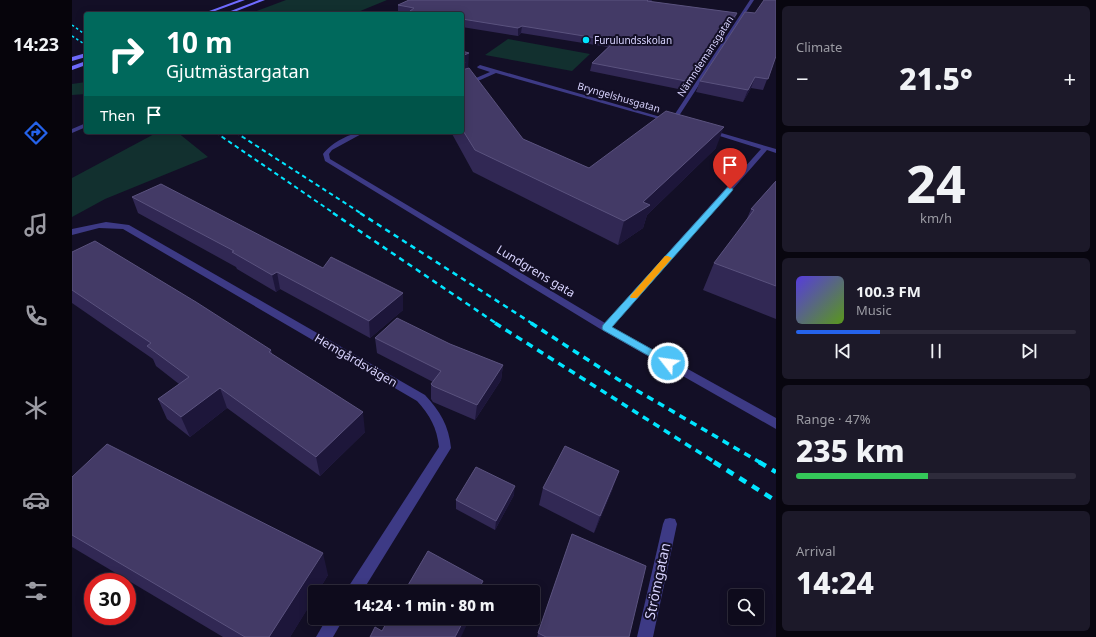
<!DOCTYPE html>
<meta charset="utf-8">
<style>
body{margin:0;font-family:"Noto Sans",sans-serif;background:#1c1929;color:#f1f3f6;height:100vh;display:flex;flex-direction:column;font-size:15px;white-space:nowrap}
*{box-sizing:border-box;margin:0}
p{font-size:13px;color:#9b9ba3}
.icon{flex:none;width:22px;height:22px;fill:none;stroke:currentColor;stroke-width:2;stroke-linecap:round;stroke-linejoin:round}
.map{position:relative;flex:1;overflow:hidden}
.drawer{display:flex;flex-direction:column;gap:6px;padding:6px;background:#08060f;width:320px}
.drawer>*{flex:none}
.guide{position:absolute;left:12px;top:12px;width:380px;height:122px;border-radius:4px;box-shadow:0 2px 10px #0003,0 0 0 1px #2e2b3b;background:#00695c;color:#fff;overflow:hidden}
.controls{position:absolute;left:656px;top:589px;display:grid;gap:8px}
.controls a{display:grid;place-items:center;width:36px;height:36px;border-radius:4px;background:#0e0b1c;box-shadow:0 2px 10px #0003,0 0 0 1px #2e2b3b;font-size:20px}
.speed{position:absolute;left:12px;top:573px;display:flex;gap:8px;font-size:20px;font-weight:700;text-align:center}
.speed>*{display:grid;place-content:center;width:52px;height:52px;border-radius:50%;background:#0e0b1c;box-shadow:0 2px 10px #0003,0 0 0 1px #2e2b3b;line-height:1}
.speed .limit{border:6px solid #d22;background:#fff;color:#111}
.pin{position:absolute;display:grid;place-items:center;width:34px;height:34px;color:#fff;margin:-41px -17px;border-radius:50% 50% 50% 0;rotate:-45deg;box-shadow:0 0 4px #0007}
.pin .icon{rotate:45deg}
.me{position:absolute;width:44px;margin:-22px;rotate:300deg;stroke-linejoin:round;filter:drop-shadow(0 0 3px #0008)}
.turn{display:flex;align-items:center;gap:14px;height:84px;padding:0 16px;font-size:18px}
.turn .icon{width:52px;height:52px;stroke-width:2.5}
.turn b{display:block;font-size:28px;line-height:34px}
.then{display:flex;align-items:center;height:38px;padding:0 16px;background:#0003;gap:8px;font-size:15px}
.big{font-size:30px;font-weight:800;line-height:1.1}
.drawer .card{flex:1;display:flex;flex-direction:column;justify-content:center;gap:6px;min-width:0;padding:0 14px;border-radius:6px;background:#1c1929}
.drawer .dial{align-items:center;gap:0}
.dial b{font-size:52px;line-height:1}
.song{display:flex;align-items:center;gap:12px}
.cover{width:48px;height:48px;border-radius:6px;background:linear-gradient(135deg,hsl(250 70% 55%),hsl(90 70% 35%))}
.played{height:4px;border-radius:2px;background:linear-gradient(90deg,#2563eb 30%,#2e2b3b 30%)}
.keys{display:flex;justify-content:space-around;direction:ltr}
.heat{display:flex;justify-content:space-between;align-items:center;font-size:22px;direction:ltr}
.charge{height:6px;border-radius:3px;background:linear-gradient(90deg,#34c759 47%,#2e2b3b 0)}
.trip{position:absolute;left:236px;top:585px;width:232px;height:40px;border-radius:4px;background:#0e0b1c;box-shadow:0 2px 10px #0003,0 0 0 1px #2e2b3b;font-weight:800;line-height:40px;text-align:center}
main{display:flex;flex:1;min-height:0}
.menu{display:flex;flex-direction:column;width:72px;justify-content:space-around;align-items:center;background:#06040b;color:#9b9ba3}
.menu .icon{width:28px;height:28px}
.menu .active{color:#2563eb}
.menu b{font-size:18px;color:#f1f3f6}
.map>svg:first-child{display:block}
.green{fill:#12302f}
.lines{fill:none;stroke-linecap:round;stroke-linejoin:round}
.street{fill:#3d3a85;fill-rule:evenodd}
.secondary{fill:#6f6bff;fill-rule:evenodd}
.rail-far4{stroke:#00e5ff;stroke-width:1.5;stroke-dasharray:2.5 2.5;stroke-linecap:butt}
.rail-far3{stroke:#00e5ff;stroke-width:2;stroke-dasharray:4.5 3.5;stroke-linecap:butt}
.rail-far2{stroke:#00e5ff;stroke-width:2.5;stroke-dasharray:5.5 4.5;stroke-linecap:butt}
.rail-far1{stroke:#00e5ff;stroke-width:3.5;stroke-dasharray:7 5.5;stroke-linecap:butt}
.rail{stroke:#00e5ff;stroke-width:4.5;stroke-dasharray:8 7;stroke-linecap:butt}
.wall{fill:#312854}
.shaded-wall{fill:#1d163a}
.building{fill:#433a66;stroke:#5a527e}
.route{fill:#4fc3f7;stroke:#337fa1}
.slow{fill:#f59e0b}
.poi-dot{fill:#00e5ff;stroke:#130f26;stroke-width:1.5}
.labels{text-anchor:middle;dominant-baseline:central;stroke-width:4;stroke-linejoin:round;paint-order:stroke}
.far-poi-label{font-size:10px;fill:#d9d4ff;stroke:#130f26;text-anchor:start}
.far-street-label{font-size:10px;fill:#d9d4ff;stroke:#130f26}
.street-label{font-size:12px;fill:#d9d4ff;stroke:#130f26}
.near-street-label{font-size:14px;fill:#d9d4ff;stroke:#130f26}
</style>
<main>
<nav class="menu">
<b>14:23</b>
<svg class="icon active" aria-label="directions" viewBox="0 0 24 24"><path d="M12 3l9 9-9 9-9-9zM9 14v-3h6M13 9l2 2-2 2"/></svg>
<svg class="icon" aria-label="music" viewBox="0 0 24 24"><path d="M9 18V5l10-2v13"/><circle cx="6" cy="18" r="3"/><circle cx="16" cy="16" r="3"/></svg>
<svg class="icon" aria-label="phone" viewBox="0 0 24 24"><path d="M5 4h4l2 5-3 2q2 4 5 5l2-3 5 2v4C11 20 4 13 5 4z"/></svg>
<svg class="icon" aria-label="climate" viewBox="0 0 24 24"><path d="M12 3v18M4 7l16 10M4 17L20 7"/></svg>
<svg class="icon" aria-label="car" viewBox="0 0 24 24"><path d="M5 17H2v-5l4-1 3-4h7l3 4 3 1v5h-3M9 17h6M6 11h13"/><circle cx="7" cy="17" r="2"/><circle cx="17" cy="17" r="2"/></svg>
<svg class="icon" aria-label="filters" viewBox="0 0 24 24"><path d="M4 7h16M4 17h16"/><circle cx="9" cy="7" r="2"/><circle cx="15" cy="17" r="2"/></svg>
</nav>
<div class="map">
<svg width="704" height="637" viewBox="0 0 704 637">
<rect width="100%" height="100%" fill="#130f26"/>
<g class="green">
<polygon points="214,0 315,0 281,14 177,14"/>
<polygon points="436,39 518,54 500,71 413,55"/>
<polygon points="14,82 14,94 0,95 0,84"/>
<polygon points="86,132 105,132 136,157 33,199 0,217 0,178"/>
</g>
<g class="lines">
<g class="street">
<polygon points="678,0 682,0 603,122 594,121 424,73 390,88 390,84 418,72 406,68 405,67 408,65 599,120"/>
<polygon points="14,123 14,127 0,133 0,129"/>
<path d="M635 130H639L704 149V153L695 150 540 327 704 418V429L530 330 253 161 251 154C259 143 279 132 293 132L260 150 257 154 258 159 533 323 689 149 635 132Z"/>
<path d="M34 222 57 225 353 395C368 411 377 426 379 448L290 592H273L367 447C365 428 358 415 345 401L51 229 27 228 0 235V229Z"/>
<polygon points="598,518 603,519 605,524 581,637 565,637 591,524 593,519"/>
<polygon points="255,618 272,618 261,637 244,637"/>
</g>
<g class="secondary">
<polygon points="167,0 173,0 135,14 129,14"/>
<polygon points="187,0 193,0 157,14 151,14"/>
<polygon points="14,53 14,57 0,61 0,57"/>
<polygon points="14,61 14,65 0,70 0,66"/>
</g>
<g class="rail-far4">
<polyline points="0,25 14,35"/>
<polyline points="0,36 14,45"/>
</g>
<g class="rail-far3">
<polyline points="143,132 263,214"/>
<polyline points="163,132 290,214"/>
</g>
<g class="rail-far2">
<polyline points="261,213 425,324"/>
<polyline points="288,213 461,324"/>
</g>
<g class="rail-far1">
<polyline points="423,323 644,463"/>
<polyline points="459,323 547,380 689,463"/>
</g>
<g class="rail">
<polyline points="642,462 704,501"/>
<polyline points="687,462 704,472"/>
</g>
</g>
<g class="wall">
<polygon points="337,0 580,0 579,2 665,13 663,20 616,91 518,71 520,63 536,47 449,33 446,36 390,27 390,14 338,14 326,12 326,5"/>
<polygon points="390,51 396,68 451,139 517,168 644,148 575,215 571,228 546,245 401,172 379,132 390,132"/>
<polygon points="704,56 691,90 679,88 671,102 624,92 628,81"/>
<polygon points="704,181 704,319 631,290 642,263 674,221 679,209"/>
<polygon points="60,197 251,268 331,293 331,310 298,338 208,289 204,292 165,269 164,267 66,213"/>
<polygon points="0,252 199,350 200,354 293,432 248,476 155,408 118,437 95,419 86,399 107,384 84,366 81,359 0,303"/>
<polygon points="303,338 378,344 431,365 429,380 403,420 361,402 359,399 359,384 361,382 305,353"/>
<polygon points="0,477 256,575 218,637 151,637 0,547"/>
<polygon points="471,488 541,488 522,533 467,505"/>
<polygon points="442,495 423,530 384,509 384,500"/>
<polygon points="500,534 557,637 465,637"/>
</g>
<g class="shaded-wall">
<polygon points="665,13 663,20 616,91 619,82"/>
<polygon points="450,26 449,33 446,36 446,28"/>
<polygon points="397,53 396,71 390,83 390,56"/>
<polygon points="683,77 679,88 671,102 676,90"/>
<polygon points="652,127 644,148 575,215 571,228 546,245 552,221 571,202"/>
<polygon points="205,272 208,289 204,292 200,275"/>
<polygon points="331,293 331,310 298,338 297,321"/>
<polygon points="431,365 429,380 403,420 405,405"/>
<polygon points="148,388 155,408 118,437 109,417"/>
<polygon points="291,412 293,432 248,476 244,457"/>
<polygon points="547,471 541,488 522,533 528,516"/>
<polygon points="443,486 442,495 423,530 424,521"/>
<polygon points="251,553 256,575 246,592 243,592 243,597 218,637 197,637"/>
<polygon points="411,581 409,592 405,592"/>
<polygon points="393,618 398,618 389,637 383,637"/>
</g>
<g class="building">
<polygon points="337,0 576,0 575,1 665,13 619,82 520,63 543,41 450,26 446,28 390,19 390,14 358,14 338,11 342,8 326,5"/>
<polygon points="692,0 704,0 704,56 696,79 683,77 676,90 628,81 673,12 683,13"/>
<polygon points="390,51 397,53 390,56"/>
<polygon points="390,59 393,63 390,65"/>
<polygon points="397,68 451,139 517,168 594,111 652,127 571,202 578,205 552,221 403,150 390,129 390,70"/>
<polygon points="704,181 704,286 642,263 682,210 679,209"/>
<polygon points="89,184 251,268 259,257 331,293 297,321 205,272 200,275 160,252 162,251 60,197"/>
<polygon points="23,241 124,302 199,350 197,352 291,412 244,457 148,388 109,417 86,399 117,377 75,346 79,343 0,290 0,252"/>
<polygon points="325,318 378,344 431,365 405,405 361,386 359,384 369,371 303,338"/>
<polygon points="35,444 251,553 197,637 173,637 0,535 0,477"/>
<polygon points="493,446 547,471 528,516 471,488"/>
<polygon points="404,467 443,486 424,521 384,500"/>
<polygon points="500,534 574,566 557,637 474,637 466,633"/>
<polygon points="356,551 411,581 405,592 332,592"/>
<polygon points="317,618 393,618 383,637 298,637 303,627 310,631"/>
</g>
<polygon class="route" points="658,187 661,189 660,191 540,327 599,360 601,363 599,365 593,365 531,330 530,328 531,325 655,188"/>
<polygon class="slow" points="593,256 596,256 600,258 565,298 559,298 558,297 559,295"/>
<circle class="poi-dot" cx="514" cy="40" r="4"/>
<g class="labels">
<g class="far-poi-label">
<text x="522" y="40">Furulundsskolan</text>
</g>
<g class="far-street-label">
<text transform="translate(633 56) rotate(-57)">Nämndemansgatan</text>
<text transform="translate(547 97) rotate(16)">Bryngelshusgatan</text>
</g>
<g class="street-label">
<text transform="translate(464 271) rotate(31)">Lundgrens gata</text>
<text transform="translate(284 360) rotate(30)">Hemgårdsvägen</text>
</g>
<g class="near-street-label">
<text transform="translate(585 581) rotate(-78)">Strömgatan</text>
</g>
</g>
</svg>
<div class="controls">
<a><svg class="icon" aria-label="search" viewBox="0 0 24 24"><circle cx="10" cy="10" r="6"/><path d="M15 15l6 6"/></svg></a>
</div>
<div class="speed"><div class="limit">30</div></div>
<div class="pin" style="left:658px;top:189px;background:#d93025"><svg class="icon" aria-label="arrive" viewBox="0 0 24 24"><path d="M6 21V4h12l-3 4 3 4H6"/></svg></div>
<svg class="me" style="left:596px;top:363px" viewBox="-20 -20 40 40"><circle r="17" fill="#4fc3f7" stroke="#fff" stroke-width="3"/><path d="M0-11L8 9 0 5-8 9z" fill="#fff"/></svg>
<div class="trip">14:24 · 1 min · 80 m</div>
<div class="guide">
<div class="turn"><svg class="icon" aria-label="right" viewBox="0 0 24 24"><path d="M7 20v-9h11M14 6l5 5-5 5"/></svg><div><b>10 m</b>Gjutmästargatan</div></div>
<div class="then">Then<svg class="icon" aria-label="arrive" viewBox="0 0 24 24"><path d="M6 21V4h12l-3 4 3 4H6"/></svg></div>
</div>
</div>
<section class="drawer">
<div class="card"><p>Climate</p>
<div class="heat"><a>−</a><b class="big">21.5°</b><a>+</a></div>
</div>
<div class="card dial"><b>24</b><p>km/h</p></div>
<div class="card">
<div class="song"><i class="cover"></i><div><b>100.3 FM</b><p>Music</p></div></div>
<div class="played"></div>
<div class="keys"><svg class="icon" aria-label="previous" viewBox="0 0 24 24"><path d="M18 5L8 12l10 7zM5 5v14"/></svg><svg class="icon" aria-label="pause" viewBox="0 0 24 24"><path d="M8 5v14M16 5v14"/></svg><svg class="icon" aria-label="next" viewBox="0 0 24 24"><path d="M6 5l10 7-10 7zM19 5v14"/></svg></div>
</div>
<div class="card"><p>Range · 47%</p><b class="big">235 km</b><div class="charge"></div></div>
<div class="card"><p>Arrival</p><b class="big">14:24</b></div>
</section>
</main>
